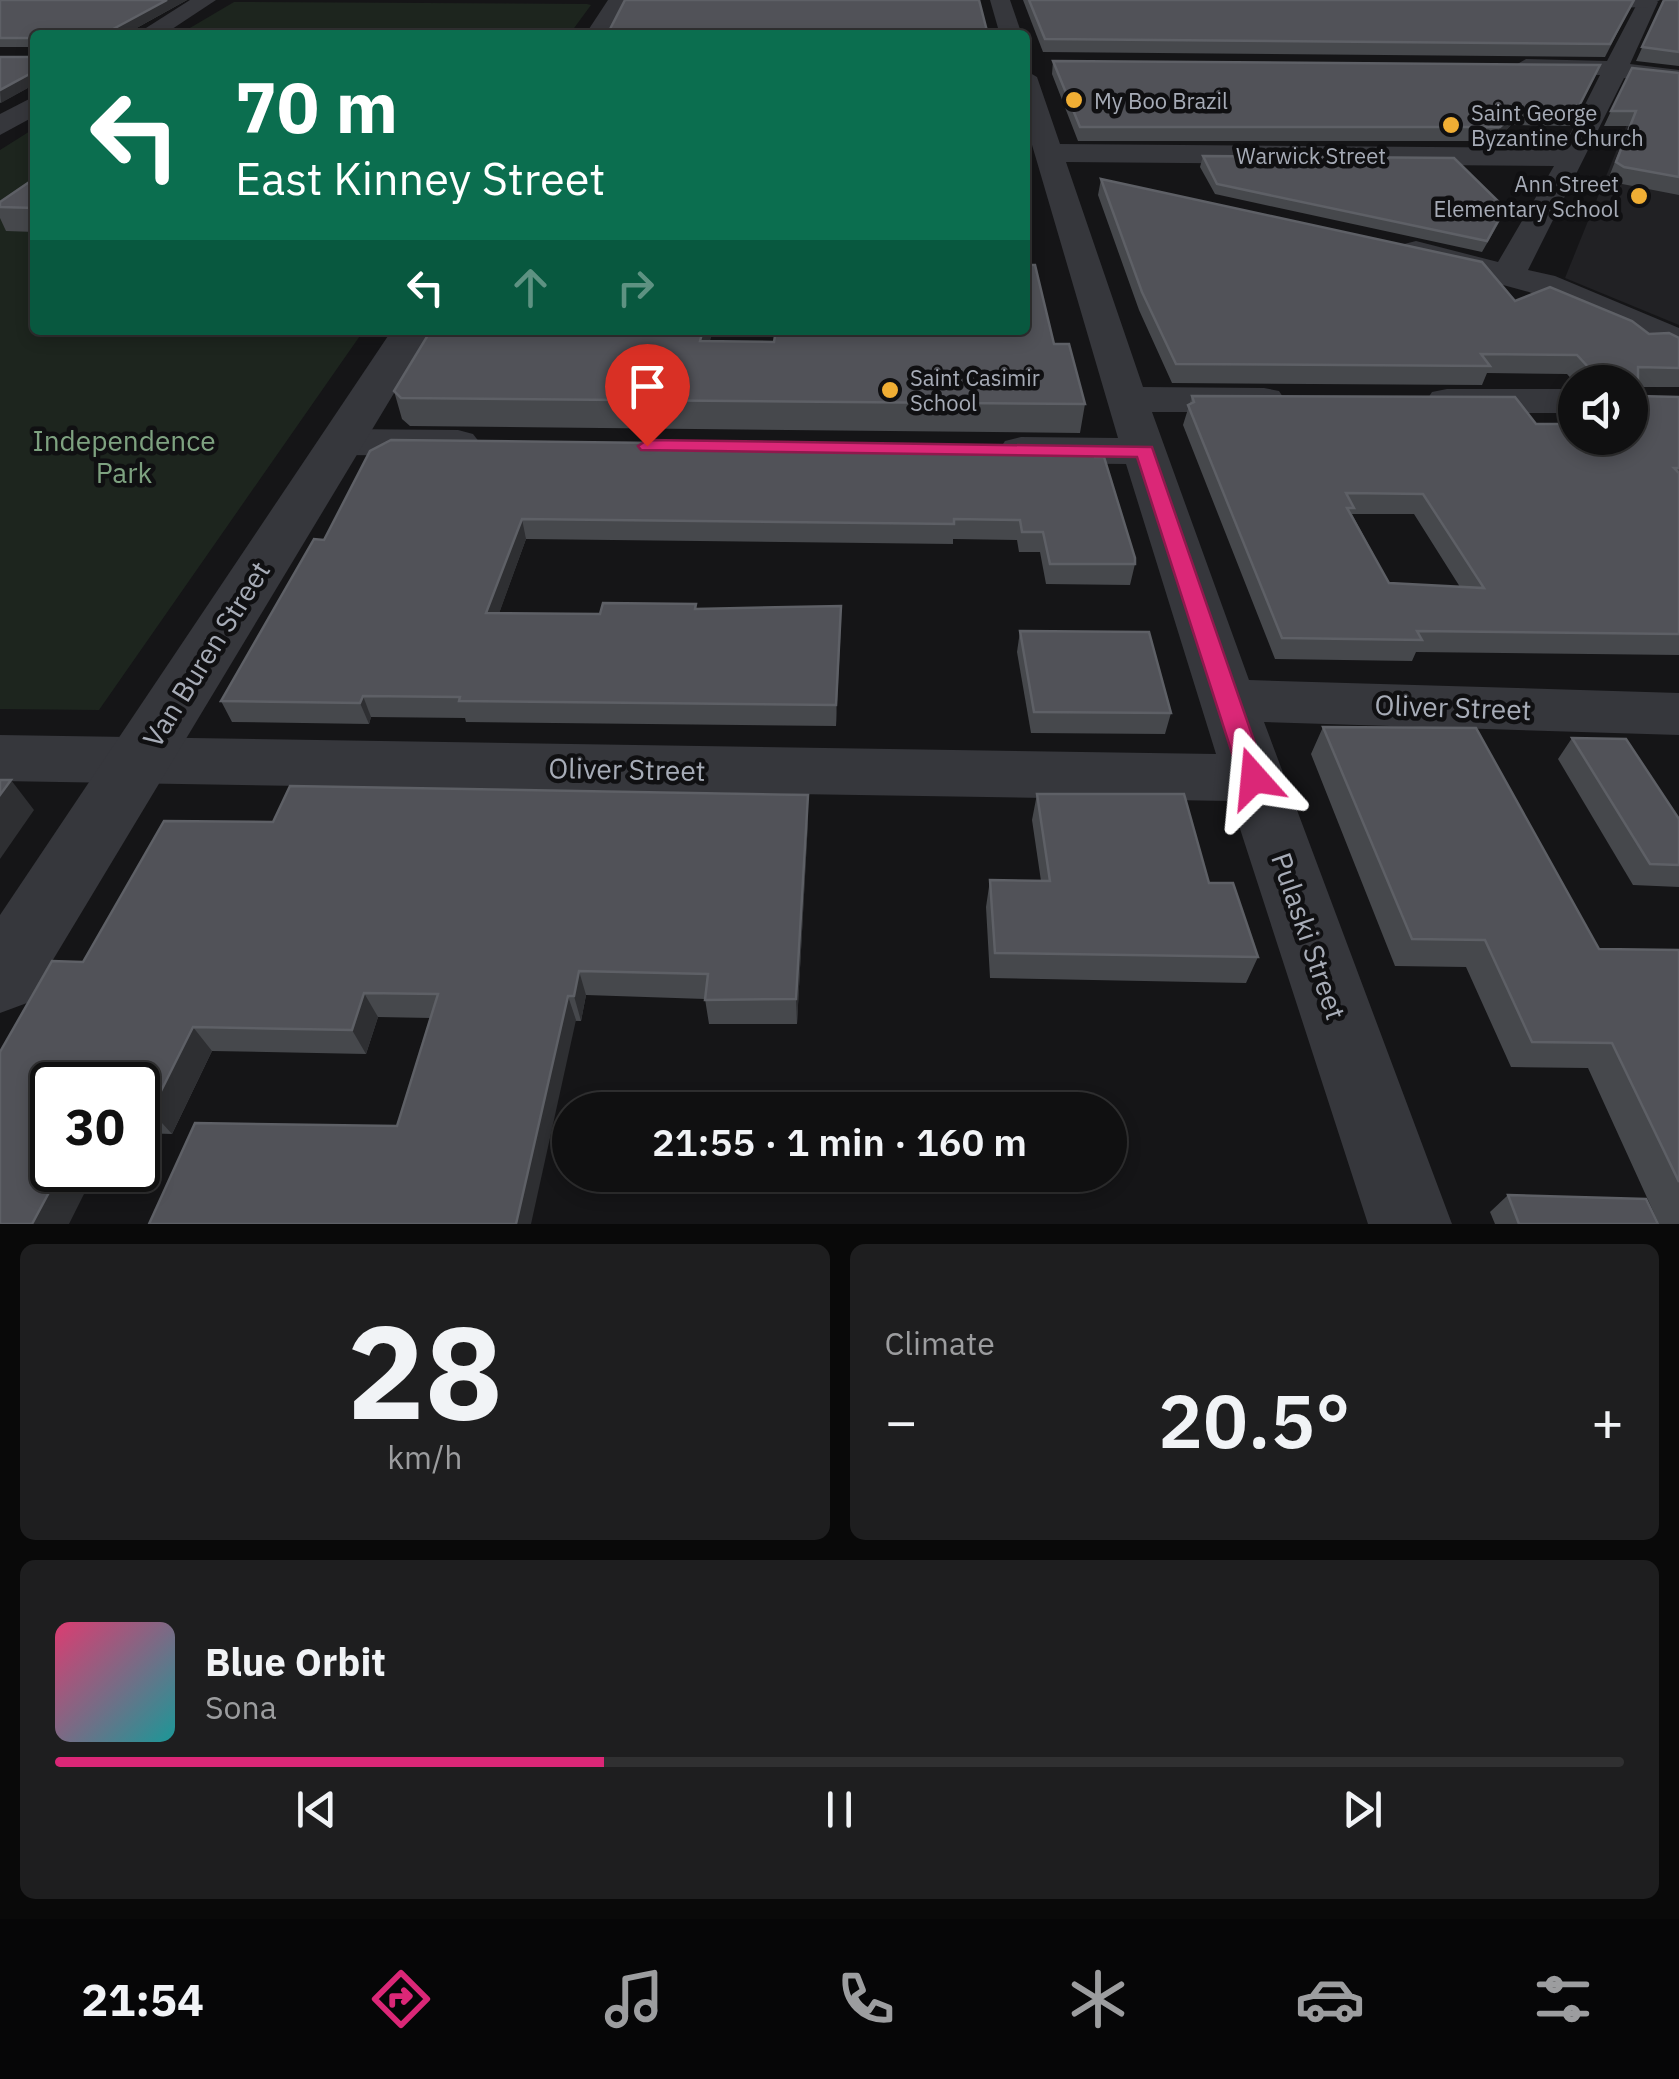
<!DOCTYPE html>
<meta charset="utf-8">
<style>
body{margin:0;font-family:"IBM Plex Sans",sans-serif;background:#1e1e1f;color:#f1f3f6;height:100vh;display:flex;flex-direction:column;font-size:38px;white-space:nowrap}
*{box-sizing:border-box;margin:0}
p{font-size:32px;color:#9c9d9f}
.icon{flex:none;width:55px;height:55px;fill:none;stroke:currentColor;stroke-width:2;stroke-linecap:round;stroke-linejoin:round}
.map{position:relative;height:1224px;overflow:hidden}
.details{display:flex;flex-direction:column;gap:20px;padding:20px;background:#090909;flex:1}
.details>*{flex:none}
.top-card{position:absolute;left:30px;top:30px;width:1000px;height:305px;border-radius:10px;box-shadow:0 5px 15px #0003,0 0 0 2px #303031;background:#0b6e4f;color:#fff;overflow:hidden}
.fabs{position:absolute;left:1558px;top:365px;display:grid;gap:20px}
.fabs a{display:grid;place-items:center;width:90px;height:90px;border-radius:50%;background:#101011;box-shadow:0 5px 15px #0003,0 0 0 2px #303031;font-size:50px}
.speed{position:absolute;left:30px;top:1062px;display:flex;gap:20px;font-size:50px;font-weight:700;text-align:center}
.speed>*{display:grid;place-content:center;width:130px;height:130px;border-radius:50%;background:#101011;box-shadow:0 5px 15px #0003,0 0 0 2px #303031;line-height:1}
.speed .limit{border:5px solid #111;border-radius:15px;background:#fff;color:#111}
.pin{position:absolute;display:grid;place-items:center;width:85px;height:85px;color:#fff;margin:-102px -42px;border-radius:50% 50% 50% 0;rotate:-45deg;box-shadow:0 0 10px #0007}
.pin .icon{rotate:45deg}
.me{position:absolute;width:110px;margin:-55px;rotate:342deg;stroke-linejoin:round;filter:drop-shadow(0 0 8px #0008)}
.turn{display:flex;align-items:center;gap:35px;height:210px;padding:0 40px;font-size:45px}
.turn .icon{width:130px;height:130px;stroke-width:2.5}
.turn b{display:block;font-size:70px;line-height:85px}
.lanes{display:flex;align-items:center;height:95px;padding:0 40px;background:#0003;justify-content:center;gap:50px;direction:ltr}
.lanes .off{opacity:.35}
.big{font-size:75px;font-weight:600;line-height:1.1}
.details .widget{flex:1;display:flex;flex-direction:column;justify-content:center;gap:15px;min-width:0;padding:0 35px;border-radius:15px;background:#1e1e1f}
.details .dial{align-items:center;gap:0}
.dial b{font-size:130px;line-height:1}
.song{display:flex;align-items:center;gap:30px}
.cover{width:120px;height:120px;border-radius:15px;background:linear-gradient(135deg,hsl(340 70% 55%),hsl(180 70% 35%))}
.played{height:10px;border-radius:5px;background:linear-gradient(90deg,#db2777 35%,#303031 35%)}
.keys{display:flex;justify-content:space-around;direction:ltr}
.heat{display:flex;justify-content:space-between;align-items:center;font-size:55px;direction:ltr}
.details .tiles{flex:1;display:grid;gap:20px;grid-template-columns:1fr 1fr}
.widget:last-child{grid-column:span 2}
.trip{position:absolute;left:552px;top:1092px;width:575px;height:100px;border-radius:50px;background:#101011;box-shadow:0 5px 15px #0003,0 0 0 2px #303031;font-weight:600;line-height:100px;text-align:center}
.tabs{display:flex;height:160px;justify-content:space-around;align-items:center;background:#060607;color:#9c9d9f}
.tabs .icon{width:70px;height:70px}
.tabs .selected{color:#db2777}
.tabs b{font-size:45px;color:#f1f3f6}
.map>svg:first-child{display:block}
.built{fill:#212124}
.green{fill:#1d251e}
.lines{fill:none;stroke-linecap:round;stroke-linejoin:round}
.minor{fill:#36373c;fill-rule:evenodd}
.tertiary{fill:#36373c;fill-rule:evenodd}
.wall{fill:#46484c;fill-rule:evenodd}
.shaded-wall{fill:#2e2f32}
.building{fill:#515258;stroke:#5e6066;stroke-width:2.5;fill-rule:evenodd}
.route{fill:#db2777;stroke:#8e194d;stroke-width:2.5}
.poi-dot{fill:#f0ae34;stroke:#101012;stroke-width:4}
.labels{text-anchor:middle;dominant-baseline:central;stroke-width:9;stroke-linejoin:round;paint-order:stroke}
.far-poi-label{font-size:22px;fill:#a7acb7;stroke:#101012;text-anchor:start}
.far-street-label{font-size:22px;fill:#a7acb7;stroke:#101012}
.park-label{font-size:28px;fill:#7ea280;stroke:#101012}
.street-label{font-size:28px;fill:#a7acb7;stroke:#101012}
</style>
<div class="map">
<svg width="1679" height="1224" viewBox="0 0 1679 1224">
<rect width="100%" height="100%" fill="#151517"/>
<polygon class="built" points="1634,107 1679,115 1679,325 1565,278"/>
<g class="green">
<polygon points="234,2 587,4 591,5 569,35 178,35"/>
<polygon points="35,128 35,330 364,330 99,710 0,709 0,150"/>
</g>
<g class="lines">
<g class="minor">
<polygon points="990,0 1010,0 1022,35 1000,35"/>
<polygon points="1639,0 1658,2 1630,64 1679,70 1679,84 1624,78 1528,270 1555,276 1679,328 1679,354 1529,292 1404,258 1399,251 1404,244 1416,241 1498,262 1554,166 1066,162 1143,387 1264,388 1279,391 1285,400 1279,409 1264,412 1152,412 1249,680 1679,693 1679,735 1264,722 1452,1224 1368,1224 1231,801 0,781 0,735 1216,754 1126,464 1021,463 1005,459 999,450 1005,441 1021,437 1118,438 1025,121 1025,70 1037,77 1060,144 1563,148 1600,75 1526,73 1514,66 1526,59 1607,61"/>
<polygon points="1447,389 1575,389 1575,413 1447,413 1432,410 1426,401 1432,392"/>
<polygon points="341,429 458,430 473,434 480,443 473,452 458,456 341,455 326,451 319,442 326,433"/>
</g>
<g class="tertiary">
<polygon points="190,0 216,0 163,35 135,35"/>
<polygon points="608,0 630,0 609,35 585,35"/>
<polygon points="1549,0 1660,0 1649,7 1559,9 1551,7"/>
<polygon points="35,96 35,116 0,135 0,114"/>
<polygon points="392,330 432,330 27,1003 0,1013 0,915"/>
</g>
</g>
<g class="wall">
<polygon points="0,0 187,0 124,35 35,35 35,84 0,103 0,57 33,57 33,47 0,47"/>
<polygon points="1023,0 1634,0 1605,57 1043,52"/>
<polygon points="1664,0 1679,0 1679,66 1636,61"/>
<polygon points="1053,61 1600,65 1570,126 1511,125 1495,141 1078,141 1052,74"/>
<polygon points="1679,73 1679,195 1617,183 1609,177 1629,126 1604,126 1611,111"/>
<polygon points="1203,156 1501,219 1482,252 1215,194 1200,167"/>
<path d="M1101 179 1515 301 1649 334 1679 338V387H1638V396L1679 397V655L1416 652 1412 661 1275 659 1183 425 1192 396 1536 424 1630 438V382L1575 383 1567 374 1487 373 1482 385 1172 383 1139 310 1098 195ZM1352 514H1414L1460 587 1389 583Z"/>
<polygon points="0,207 35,208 35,232 6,231 0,218"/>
<polygon points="431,330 712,330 710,341 1054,344 1085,404 1080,433 410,426 402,419 394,391"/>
<polygon points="1095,457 1135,564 1130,585 1046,584 1040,552 1019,552 1017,540 953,539 953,544 526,539 499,613 600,614 696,604 696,609 841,606 836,726 466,722 465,718 371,717 369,724 232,722 221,701 324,540"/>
<polygon points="1020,631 1171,713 1165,734 1031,733 1017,652"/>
<polygon points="1323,727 1599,949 1679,950 1679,1224 1659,1224 1588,1068 1511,1067 1466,967 1395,966 1311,754"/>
<polygon points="1572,738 1679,819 1679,887 1633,885 1558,759"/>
<polygon points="1037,794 1209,883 1258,957 1246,983 990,978 986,907 990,880 1041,881 1032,820"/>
<polygon points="808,795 808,821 797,1024 709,1024 705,999 586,995 581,1021 378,1017 366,1054 212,1051 172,1134 138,1133 138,1085 83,962 273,822"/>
<polygon points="1508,1195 1658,1224 1495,1224 1490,1212"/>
</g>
<g class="shaded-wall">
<polygon points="167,0 187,0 124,35 102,35"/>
<polygon points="35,71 35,84 1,103 0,90"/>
<polygon points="1517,112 1511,125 1495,141 1500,127"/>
<polygon points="703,330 712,330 703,369 700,341"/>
<polygon points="522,519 526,539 492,633 486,613"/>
<polygon points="841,606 841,627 836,726 836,705"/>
<polygon points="363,696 371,717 369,724 360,703"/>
<polygon points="11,780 34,810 0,859 0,795"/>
<polygon points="808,795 808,821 797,1024 796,999"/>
<polygon points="579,971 586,995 581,1021 574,996"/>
<polygon points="364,993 378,1017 366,1054 352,1030"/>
<polygon points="568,996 576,1020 531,1224 516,1224"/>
<polygon points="193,1027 212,1051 172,1134 151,1111"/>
<polygon points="61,1170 96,1170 69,1224 32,1224"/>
</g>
<g class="building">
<polygon points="0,0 167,0 102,35 35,35 35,71 0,90 0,57 33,57 33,38 0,38"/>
<polygon points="625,0 979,0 988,35 607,35"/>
<polygon points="1029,0 1634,0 1610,44 1045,39"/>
<polygon points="1664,0 1679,0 1679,52 1642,47"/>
<polygon points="1053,61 1600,65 1576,112 1517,112 1500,127 1080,127"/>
<polygon points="1632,68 1679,73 1679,177 1624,167 1616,162 1636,111 1611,111"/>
<polygon points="1203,156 1454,158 1505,208 1487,241 1217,184"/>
<polygon points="35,178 35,208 0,207 0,202"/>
<path d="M1101 179 1482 262 1515 301 1550 287 1632 321 1649 334 1669 333 1679 338V368L1638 367V396L1679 397V468H1674L1679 473V634L1417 631 1422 640 1282 638 1188 405 1194 402 1192 396 1515 397 1536 424H1575V438H1630V424H1641L1630 412V382H1602L1577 355 1481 354 1490 366 1176 364 1142 292ZM1346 493 1423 494 1484 588 1389 583 1347 508H1354Z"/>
<polygon points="1025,265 1035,265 1054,344 1069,344 1085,404 401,398 394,391 431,330 703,330 700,341 774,342 776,330 1025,330"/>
<polygon points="391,440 1093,448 1095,457 1104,457 1135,558 1135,564 1050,564 1043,532 1022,532 1020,520 954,519 954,524 522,519 486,613 600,614 603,603 696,604 695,609 841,606 836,705 459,701 460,697 363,696 360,703 221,701 314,539 324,540 370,451"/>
<polygon points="1020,631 1149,632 1171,713 1034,712"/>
<polygon points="1323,727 1476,728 1599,949 1679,950 1679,1182 1612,1043 1532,1042 1485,940 1412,939"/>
<polygon points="1572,738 1626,739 1679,819 1679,865 1650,864"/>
<polygon points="0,780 11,780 0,795"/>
<polygon points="290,786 808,795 796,999 705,1000 708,974 579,971 574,996 568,996 516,1224 149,1224 195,1123 397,1126 438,994 364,993 352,1030 193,1027 151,1111 138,1111 138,1085 52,1085 52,1170 61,1170 32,1224 0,1224 0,1052 52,961 83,962 164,821 273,822"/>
<polygon points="1037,794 1184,794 1209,883 1233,883 1258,957 995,953 990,880 1050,881"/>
<polygon points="1508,1195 1646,1199 1658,1224 1519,1224"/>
</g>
<polygon class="route" points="647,440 1152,447 1267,778 1263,785 1254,788 1244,785 1240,778 1137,457 641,450 638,446"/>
<g class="poi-dot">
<circle cx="1074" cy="100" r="10"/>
<circle cx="1451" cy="125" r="10"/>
<circle cx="1639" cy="196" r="10"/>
<circle cx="890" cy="390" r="10"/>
</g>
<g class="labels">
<g class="far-poi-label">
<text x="1094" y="100">My Boo Brazil</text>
<text x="1471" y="112">Saint George<tspan x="1471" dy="25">Byzantine Church</tspan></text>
<text x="1619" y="183" text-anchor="end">Ann Street<tspan x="1619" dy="25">Elementary School</tspan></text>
<text x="910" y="377">Saint Casimir<tspan x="910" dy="25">School</tspan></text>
</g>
<g class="far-street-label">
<text x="1311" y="155">Warwick Street</text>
</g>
<g class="park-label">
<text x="124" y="440">Independence<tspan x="124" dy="32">Park</tspan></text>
</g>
<g class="street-label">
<text transform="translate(206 654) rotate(-58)">Van Buren Street</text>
<text transform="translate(1453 707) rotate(2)">Oliver Street</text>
<text transform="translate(627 769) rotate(1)">Oliver Street</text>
<text transform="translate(1309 936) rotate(71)">Pulaski Street</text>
</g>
</g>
</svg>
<div class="fabs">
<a><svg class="icon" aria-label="sound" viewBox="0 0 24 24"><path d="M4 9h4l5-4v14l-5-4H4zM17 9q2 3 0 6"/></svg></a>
</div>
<div class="speed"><div class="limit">30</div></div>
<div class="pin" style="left:647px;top:446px;background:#d93025"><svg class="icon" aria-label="arrive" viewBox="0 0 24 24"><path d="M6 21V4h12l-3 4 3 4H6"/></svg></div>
<svg class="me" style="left:1254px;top:778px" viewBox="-20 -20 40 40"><path d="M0-17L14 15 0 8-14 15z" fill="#db2777" stroke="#fff" stroke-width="4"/></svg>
<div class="trip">21:55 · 1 min · 160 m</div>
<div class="top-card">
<div class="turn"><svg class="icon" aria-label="left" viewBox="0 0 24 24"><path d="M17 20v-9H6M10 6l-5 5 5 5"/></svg><div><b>70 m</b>East Kinney Street</div></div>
<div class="lanes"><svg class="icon" aria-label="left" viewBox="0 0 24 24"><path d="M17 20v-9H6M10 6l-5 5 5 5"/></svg><svg class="icon off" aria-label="ahead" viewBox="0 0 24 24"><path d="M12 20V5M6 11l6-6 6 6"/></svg><svg class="icon off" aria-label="right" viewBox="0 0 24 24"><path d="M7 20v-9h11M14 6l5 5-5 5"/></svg></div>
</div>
</div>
<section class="details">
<div class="tiles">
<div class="widget dial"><b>28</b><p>km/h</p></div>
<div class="widget"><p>Climate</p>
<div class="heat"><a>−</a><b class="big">20.5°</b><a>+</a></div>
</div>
<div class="widget">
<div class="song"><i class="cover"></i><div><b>Blue Orbit</b><p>Sona</p></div></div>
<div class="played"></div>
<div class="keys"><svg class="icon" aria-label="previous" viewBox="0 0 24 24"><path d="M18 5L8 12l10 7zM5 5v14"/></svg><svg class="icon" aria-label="pause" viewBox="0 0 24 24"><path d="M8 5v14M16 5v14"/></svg><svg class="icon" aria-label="next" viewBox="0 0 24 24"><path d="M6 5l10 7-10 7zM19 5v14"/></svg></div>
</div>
</div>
</section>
<nav class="tabs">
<b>21:54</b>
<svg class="icon selected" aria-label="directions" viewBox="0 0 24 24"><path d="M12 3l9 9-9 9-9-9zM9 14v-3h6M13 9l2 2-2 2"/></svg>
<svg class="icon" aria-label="music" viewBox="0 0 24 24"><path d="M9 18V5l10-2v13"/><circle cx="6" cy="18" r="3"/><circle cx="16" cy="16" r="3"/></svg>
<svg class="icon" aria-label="phone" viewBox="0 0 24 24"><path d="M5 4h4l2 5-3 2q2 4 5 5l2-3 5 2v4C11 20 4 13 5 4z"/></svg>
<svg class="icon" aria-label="climate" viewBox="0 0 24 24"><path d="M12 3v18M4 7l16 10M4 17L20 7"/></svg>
<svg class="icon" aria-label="car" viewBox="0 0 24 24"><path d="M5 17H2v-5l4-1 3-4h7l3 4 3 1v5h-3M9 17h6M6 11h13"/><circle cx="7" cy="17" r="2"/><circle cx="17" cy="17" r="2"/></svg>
<svg class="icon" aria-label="filters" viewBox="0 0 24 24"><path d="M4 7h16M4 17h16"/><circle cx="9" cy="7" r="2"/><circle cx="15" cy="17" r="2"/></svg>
</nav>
